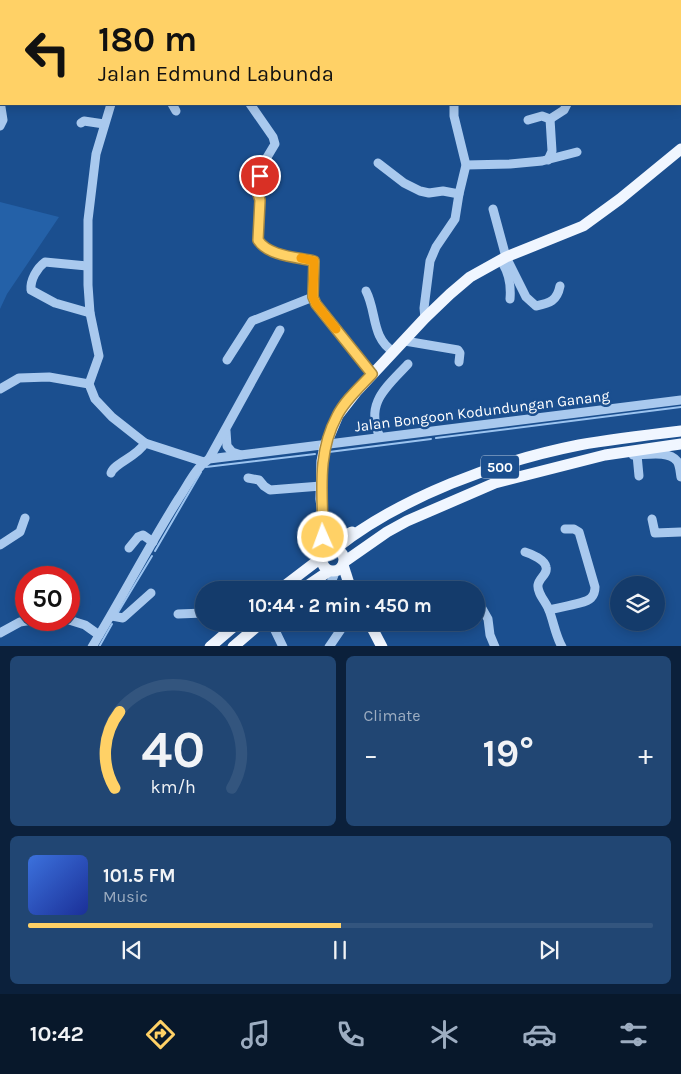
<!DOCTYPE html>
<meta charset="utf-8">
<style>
body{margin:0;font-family:Karla,sans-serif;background:#214673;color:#f1f3f6;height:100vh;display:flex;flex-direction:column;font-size:19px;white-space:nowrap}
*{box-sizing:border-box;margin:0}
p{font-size:16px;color:#9dadc1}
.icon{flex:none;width:28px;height:28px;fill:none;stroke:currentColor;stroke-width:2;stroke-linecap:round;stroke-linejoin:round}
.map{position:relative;height:646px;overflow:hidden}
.panel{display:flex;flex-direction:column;gap:10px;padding:10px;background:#0b203b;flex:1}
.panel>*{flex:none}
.top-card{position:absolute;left:0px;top:0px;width:681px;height:105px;box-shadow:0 2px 12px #0003,0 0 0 1px #33557e;background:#ffd166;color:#111;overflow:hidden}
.controls{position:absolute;left:610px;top:576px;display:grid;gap:10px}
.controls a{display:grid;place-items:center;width:55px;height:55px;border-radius:50%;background:#143b6b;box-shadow:0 2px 12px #0003,0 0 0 1px #33557e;font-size:25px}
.speed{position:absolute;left:15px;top:566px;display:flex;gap:10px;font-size:25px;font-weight:700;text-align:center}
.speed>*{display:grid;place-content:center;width:65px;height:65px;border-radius:50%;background:#143b6b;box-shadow:0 2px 12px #0003,0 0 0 1px #33557e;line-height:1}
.speed .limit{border:8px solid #d22;background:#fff;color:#111}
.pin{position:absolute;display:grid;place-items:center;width:42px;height:42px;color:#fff;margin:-21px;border:2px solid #fff;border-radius:50%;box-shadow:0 1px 5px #0007}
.me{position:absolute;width:55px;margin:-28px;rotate:358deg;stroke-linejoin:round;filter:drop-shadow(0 0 4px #0008)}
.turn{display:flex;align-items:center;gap:18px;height:105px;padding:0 15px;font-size:22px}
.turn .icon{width:65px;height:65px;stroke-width:2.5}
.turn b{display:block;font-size:35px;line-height:42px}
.big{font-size:38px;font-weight:700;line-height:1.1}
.panel .card{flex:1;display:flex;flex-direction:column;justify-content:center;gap:8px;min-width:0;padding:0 18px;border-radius:8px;background:#214673}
.panel .dial{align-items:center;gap:0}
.dial svg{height:130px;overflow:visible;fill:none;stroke:#33557e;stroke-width:7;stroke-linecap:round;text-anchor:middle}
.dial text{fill:#f1f3f6;stroke:none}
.song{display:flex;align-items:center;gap:15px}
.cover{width:60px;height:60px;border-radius:8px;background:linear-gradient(135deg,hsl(220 70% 55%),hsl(230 70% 35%))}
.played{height:5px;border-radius:2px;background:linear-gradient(90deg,#ffd166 50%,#33557e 50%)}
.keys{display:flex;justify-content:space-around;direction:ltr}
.heat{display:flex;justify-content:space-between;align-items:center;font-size:28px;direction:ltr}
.panel .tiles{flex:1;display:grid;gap:10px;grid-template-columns:1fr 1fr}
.card:last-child{grid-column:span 2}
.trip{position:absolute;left:195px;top:581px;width:290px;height:50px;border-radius:25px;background:#143b6b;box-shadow:0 2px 12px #0003,0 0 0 1px #33557e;font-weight:700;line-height:50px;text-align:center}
.tab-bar{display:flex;height:80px;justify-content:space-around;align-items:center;background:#08182b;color:#9dadc1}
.tab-bar .icon{width:35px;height:35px}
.tab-bar .current{color:#ffd166}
.tab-bar b{font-size:22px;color:#f1f3f6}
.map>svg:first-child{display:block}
.green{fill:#2461a8}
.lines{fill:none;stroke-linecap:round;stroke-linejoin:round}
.stream{stroke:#9cc4f0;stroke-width:2}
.minor{stroke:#a9c9ee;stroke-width:9}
.major{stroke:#f0f6ff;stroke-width:11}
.route-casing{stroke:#a68842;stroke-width:12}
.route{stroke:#ffd166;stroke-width:9}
.slow{stroke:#f59e0b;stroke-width:9}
.labels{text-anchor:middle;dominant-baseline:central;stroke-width:5;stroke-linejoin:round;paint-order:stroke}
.shield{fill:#1b4f8f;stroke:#bbcadd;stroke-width:1}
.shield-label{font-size:14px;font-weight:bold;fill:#fff}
.street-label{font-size:15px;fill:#fff;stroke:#1b4f8f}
</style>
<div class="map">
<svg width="681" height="647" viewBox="0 0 681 647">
<rect width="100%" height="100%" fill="#1b4f8f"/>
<polygon class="green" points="0,202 59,217 7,294 0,309"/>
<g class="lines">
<g class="stream">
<polyline points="436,438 681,407"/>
<polyline points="329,452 431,439"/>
<polyline points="206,467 315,454"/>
<polyline points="155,551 201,472"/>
<polyline points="117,614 152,556"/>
<polyline points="99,647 112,624"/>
</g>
<g class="minor">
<polyline points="169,0 169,1"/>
<polyline points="246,1 248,0"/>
<polyline points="452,1 452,0"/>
<polyline points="0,50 1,50"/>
<polyline points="0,101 3,120 0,126"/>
<polyline points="111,104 96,154 88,220 88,285 90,313 99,356 89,384 95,399 112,417 145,443"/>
<polyline points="172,104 176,111"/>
<path d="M250 104 273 137 275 144 263 164 256 188 260 200 258 240C268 256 297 257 314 261L313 292 316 304 372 374"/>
<polyline points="550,119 564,110 567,104"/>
<polyline points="528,120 542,116 550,119 552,151 548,160"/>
<polyline points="81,123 84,121 104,124"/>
<polyline points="378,163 404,183 420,191 429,193 443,191 459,194"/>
<polyline points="466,165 510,164 542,161 577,152"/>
<path d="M493 209 506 257 526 297 536 306C550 303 557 301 560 286"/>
<path d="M503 264C509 274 511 288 510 299"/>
<path d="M87 266 45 262C37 268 30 280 31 290L55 303 90 313"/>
<path d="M366 291C377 312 371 338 394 352"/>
<polyline points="425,318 424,308 430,261 436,247 455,219 459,194 466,165 454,116 454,104"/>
<polyline points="405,341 458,350 460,353 459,362"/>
<polyline points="227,360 252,321 313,297"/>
<polyline points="0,389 19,378 49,377 89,384"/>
<polyline points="226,431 227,446 232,452 241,455"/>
<path d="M380 437C364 403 387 387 408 364"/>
<path d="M633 455C645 455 669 450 677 461 680 465 680 472 681 477"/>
<polyline points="637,455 639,476"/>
<polyline points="209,459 280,330"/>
<path d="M111 473C114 463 137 457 145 443L204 462"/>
<polyline points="248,478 259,480 264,486 270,490 321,486"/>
<polyline points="652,519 655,533 681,532"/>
<polyline points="0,545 20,532 25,518"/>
<polyline points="129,548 138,537 143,535 153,542"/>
<path d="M525 552C532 554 545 560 546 567 548 574 539 578 538 585 537 593 546 602 549 610 554 623 555 634 562 647"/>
<polyline points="328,590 334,575"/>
<polyline points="476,598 488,619 490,635 495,647"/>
<path d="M549 610C559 607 585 604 591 598 594 595 595 591 595 587L579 532 574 529H565"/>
<polyline points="178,614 204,613"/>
<polyline points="112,616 123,618 151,593"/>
<polyline points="69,620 85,625 99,635"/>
<polyline points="271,622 283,647"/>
<polyline points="0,633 20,622 32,620"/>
<path d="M92 647C122 598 148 547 179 498 188 485 195 468 209 459L681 400"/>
<polyline points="329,647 346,622"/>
</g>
<g class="major">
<polyline points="324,519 329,530 336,536 344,536 352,532"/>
<circle cx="333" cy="560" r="11"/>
<path d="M335 549C400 497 498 461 579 445 613 439 647 435 681 431"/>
<polyline points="323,555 323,517 321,499 322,461 325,446 338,415 356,392 425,318 450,294 470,277 506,257 583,226 620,199 681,149"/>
<polyline points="344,562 387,532 407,521 495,483 605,455 681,444"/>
<polyline points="343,565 351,590"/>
<polyline points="279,590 321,558"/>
<polyline points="301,590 329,571"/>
<polyline points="369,622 382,647"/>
<polyline points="210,647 239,622"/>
<polyline points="233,647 262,622"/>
</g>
</g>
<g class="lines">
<g class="route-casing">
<path id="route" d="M260 176 256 188 260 200 258 240C268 256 296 257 314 261L313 297 316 304 372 374C360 387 345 400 337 416 316 455 323 495 323 537"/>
</g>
<use href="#route" class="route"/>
<polyline class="slow" points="301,258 314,261 313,297 316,304 336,329"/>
</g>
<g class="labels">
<rect class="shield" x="481" y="455.5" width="38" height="23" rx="4"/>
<g class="shield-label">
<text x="500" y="467">500</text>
</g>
<g class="street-label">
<text transform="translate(482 411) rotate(-7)">Jalan Bongoon Kodundungan Ganang</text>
</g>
</g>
</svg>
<div class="controls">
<a><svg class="icon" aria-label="layers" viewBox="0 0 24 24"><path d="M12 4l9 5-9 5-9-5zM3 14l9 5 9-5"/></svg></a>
</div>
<div class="speed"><div class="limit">50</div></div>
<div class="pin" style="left:260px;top:176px;background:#d93025"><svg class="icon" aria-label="arrive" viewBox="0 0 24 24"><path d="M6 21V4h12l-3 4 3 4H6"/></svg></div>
<svg class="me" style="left:323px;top:537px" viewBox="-20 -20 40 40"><circle r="17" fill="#ffd166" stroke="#fff" stroke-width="3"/><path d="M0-11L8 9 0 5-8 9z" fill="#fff"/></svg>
<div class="trip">10:44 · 2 min · 450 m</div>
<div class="top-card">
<div class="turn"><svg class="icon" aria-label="left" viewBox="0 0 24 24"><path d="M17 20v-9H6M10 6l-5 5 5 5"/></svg><div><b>180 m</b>Jalan Edmund Labunda</div></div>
</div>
</div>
<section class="panel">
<div class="tiles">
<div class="card dial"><svg viewBox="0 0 100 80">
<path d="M14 69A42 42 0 1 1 86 69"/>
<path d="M14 69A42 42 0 0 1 17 22" stroke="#ffd166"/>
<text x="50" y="56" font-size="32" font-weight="700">40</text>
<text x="50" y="72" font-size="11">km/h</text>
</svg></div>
<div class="card"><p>Climate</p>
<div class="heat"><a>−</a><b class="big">19°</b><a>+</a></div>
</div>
<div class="card">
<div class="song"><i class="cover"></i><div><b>101.5 FM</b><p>Music</p></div></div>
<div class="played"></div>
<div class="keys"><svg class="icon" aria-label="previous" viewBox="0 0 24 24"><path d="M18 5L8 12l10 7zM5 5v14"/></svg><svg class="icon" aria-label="pause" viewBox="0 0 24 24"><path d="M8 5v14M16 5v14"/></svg><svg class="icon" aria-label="next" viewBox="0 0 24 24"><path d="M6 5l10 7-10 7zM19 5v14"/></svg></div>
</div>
</div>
</section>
<nav class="tab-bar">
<b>10:42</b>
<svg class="icon current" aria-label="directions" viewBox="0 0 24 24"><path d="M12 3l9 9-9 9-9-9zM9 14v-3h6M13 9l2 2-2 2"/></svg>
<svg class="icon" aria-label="music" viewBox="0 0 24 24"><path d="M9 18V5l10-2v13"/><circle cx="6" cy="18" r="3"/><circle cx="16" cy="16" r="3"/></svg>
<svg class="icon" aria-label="phone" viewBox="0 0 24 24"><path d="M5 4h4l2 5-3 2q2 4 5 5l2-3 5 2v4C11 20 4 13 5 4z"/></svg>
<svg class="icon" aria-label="climate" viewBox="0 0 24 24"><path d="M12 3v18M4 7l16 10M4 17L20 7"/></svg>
<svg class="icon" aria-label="car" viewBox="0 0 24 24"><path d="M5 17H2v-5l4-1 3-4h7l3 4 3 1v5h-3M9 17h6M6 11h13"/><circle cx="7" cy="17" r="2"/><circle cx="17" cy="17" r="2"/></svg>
<svg class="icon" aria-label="filters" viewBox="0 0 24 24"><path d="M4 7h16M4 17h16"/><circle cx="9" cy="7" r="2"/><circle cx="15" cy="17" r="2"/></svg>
</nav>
